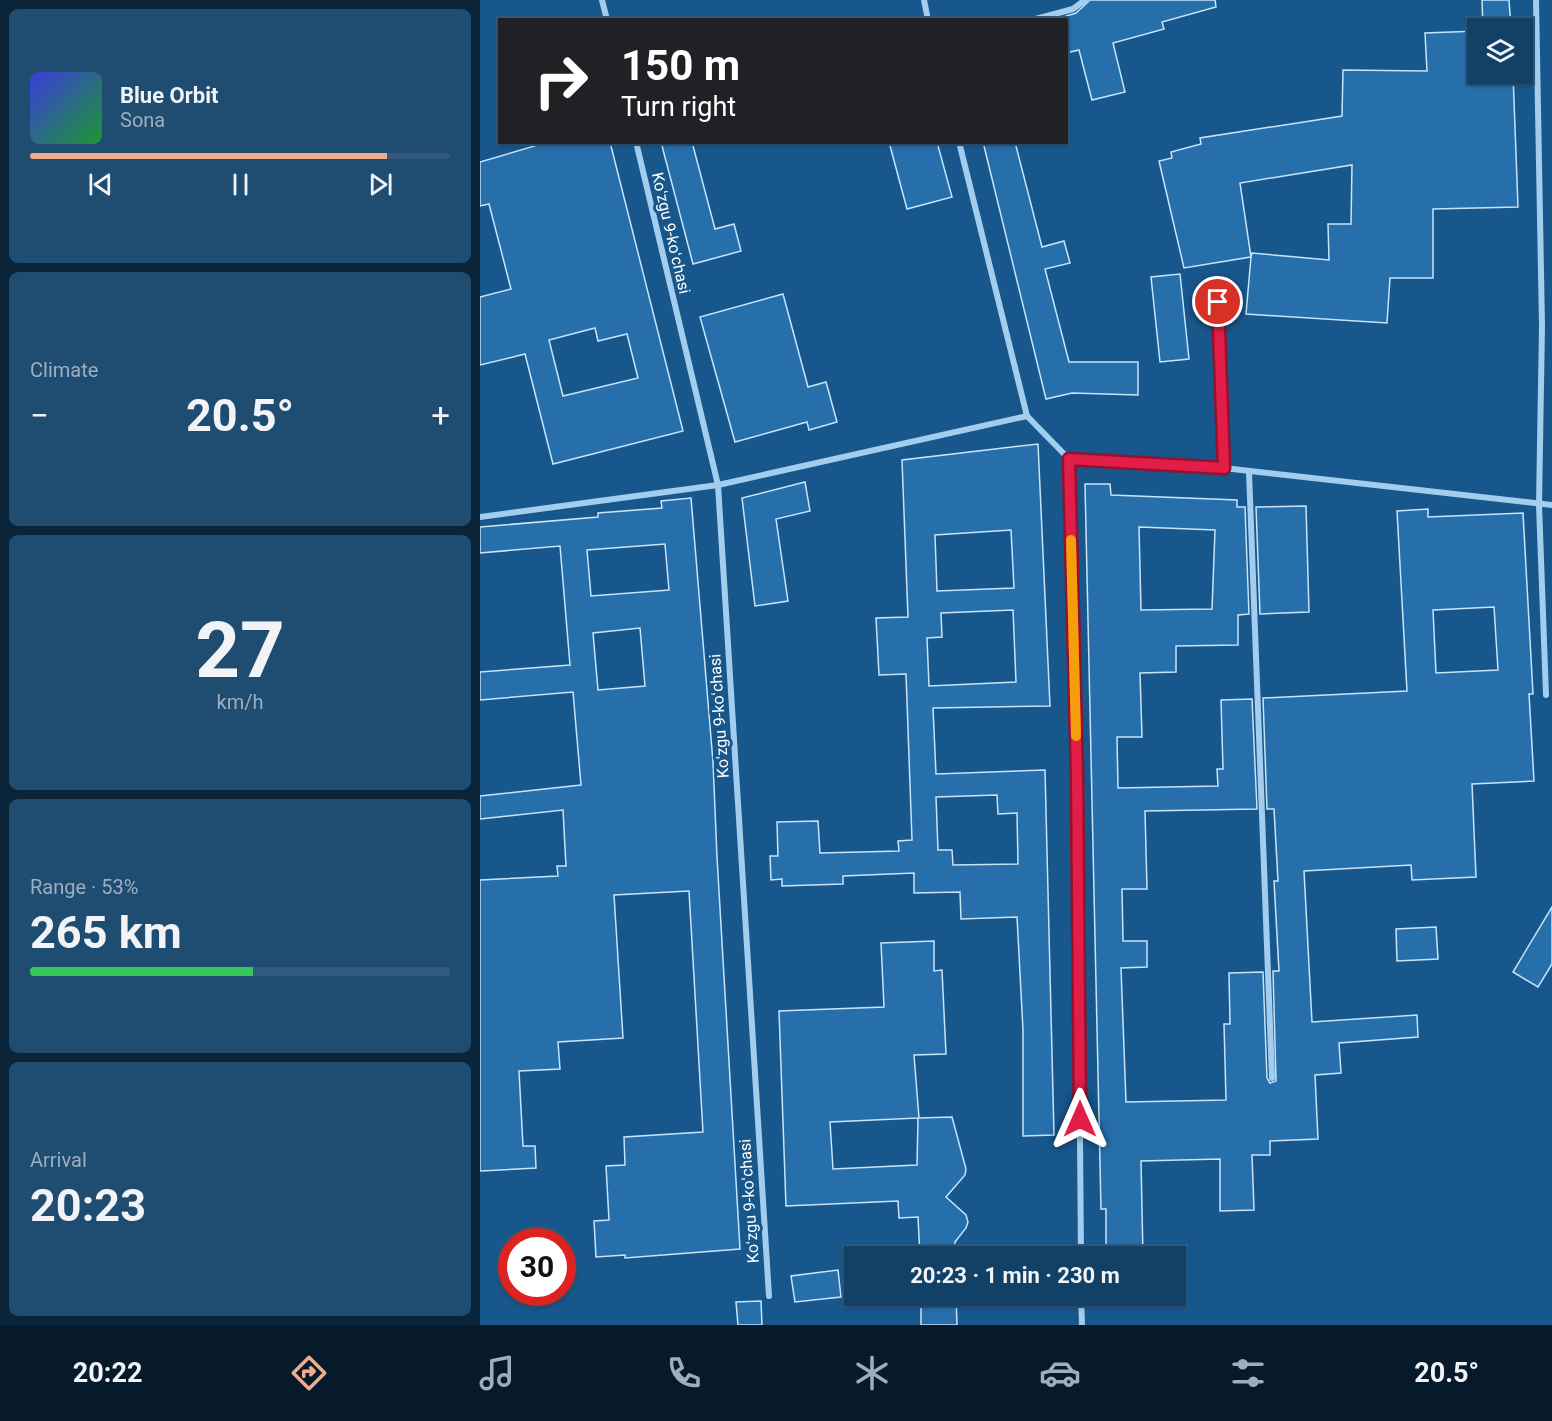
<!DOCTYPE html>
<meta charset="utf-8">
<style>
body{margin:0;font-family:Roboto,sans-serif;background:#1f4c71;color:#f1f3f6;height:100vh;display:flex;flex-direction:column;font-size:22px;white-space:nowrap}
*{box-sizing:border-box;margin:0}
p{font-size:20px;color:#9cafc0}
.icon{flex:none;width:33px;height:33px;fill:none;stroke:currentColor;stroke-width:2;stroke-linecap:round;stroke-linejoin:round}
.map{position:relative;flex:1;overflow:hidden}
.side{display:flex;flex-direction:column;gap:9px;padding:9px;background:#0a2439;width:480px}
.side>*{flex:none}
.hud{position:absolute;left:18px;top:18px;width:570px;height:126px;border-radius:0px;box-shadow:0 2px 4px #0004,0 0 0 2px #315a7c;background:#202124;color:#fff;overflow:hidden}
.controls{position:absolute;left:987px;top:18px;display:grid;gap:12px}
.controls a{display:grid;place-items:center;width:66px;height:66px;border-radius:0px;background:#124168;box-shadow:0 2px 4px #0004,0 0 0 2px #315a7c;font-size:30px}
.speed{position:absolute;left:18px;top:1228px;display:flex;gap:12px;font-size:30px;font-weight:700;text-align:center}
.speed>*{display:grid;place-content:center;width:78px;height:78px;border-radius:50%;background:#124168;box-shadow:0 2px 4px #0004,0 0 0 2px #315a7c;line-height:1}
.speed .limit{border:9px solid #d22;background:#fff;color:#111}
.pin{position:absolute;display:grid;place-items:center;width:51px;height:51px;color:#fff;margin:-26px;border:3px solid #fff;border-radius:50%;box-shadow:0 2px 6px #0007}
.me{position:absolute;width:66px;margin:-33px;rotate:0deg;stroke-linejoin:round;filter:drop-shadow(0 0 4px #0008)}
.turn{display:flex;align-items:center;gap:21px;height:126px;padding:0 24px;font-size:27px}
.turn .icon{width:78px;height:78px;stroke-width:2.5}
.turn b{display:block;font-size:42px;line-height:51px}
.big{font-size:45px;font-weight:700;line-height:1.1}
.side .tile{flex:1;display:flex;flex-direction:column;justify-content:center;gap:9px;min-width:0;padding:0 21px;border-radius:9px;background:#1f4c71}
.side .dial{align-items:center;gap:0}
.dial b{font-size:78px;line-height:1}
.song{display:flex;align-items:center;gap:18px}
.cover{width:72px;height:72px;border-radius:9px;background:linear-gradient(135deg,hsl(240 70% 55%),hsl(130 70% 35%))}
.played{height:6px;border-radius:3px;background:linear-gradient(90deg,#eead8d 85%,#315a7c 85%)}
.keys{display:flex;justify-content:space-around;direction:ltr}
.heat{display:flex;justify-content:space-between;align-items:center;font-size:33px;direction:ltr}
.charge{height:9px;border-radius:4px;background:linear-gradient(90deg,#34c759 53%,#315a7c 0)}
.trip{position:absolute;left:364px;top:1246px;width:342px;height:60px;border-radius:0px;background:#124168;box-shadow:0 2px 4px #0004,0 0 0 2px #315a7c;font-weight:700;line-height:60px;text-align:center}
.tab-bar{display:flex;height:96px;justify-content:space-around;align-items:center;background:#071a2a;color:#9cafc0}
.tab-bar .icon{width:42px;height:42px}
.tab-bar .selected{color:#eead8d}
.tab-bar b{font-size:27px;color:#f1f3f6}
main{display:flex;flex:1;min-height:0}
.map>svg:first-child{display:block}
.building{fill:#266faa;stroke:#c8e4fa;stroke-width:1.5;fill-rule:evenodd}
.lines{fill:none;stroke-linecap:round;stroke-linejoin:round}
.service{stroke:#a2cdee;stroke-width:4.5}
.minor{stroke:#a2cdee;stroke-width:6}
.route-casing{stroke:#92132f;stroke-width:15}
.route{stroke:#e11d48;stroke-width:10}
.slow{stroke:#f59e0b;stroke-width:10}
.labels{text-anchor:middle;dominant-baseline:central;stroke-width:6;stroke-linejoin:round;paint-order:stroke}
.street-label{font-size:16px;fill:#fff;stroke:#18578b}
</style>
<main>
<section class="side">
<div class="tile">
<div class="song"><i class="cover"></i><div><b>Blue Orbit</b><p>Sona</p></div></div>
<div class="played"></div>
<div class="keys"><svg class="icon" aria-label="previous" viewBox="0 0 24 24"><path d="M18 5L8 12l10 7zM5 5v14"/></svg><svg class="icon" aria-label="pause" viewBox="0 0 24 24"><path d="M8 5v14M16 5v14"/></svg><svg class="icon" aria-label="next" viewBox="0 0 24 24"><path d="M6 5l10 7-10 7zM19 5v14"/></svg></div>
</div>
<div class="tile"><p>Climate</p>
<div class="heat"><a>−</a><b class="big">20.5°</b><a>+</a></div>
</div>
<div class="tile dial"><b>27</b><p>km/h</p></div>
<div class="tile"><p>Range · 53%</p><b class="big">265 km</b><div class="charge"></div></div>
<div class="tile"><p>Arrival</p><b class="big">20:23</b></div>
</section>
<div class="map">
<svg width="1072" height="1325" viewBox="0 0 1072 1325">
<rect width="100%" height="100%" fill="#18578b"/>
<g class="building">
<polygon points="610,0 735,0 736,7 682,22 684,29 633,43 645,92 612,100 599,50 586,53 586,16 596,13"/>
<polygon points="1002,0 1029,0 1031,28 1003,28"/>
<path d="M998 31V74H1033L1038 207 953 209V278H910L907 323 766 314 771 257 704 268 679 161 692 158 691 152 721 144 720 138 862 116 863 70 947 71 945 33ZM872 165 871 224H848L849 260 772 253 771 257 760 183Z"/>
<path d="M68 142H130L203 431 73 464 45 354 0 365V297L31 289 9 204 0 206V162ZM115 328 118 341 147 334 158 378 83 396 69 340Z"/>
<polygon points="181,142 212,142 235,229 254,224 261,251 213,264"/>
<polygon points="409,142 457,142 472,197 427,209"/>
<polygon points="503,142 535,142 562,247 584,241 590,263 565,269 589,362 658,362 658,395 592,393 566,399"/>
<polygon points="700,274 709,359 680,362 671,277"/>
<polygon points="303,294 328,387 346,382 357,422 329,430 327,422 255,442 220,317"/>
<path d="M558 444 570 706 453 708 456 774 565 770 574 1135 543 1136V1030L537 917 481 919 480 892 434 893V873L363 876V884L302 886V879L291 880 290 856H298L297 822 338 821 340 853 419 851 418 841 432 840 426 674 399 675 396 618 428 617 422 460ZM531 530 534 588 457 591 455 535ZM533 610 536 682 449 686 447 638 462 637 461 613ZM517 795 518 814 537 813 538 864 473 865 472 850H458L456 797Z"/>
<polygon points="325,482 330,511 296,519 308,601 275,606 262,498"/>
<path d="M605 484H630L631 495 757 500V507H765L769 614 758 615V645L696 646V672L660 673 662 737H637L638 788 738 786 737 769H743L741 700 772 699 777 809 665 811 667 889H642L643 941H667V967L641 968 646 1102 746 1100 744 1024H750L749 973 783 972 787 1078 790 1083 796 1081 793 971H799L794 881H798L794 809H787L783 698 927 691 917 511 948 509V517L1043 513 1053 694H1049L1054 781 992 784 996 877 932 880 931 865 824 871 832 1022 937 1015 938 1037 859 1043 861 1073 835 1075 838 1139 790 1141V1155H772L774 1210 740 1211V1159L661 1161 663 1257H626V1209H621ZM659 527 735 530 732 609 661 610ZM1014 607 1018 670 956 673 953 610Z"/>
<path d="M211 498 233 762 237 857 260 1249 145 1258V1255L116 1257 114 1221 129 1220 126 1166 145 1165 144 1137 223 1132 209 891 134 895 143 1038 78 1042 80 1069 39 1071 43 1146H55L56 1168 0 1171V880L78 876 77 866H86L83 810 0 819V796L101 785 93 692 0 700V672L90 665 80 546 0 553V527L118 517V513L182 508 181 501ZM185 544 189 590 111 596 107 550ZM160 628 165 686 118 690 113 633Z"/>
<polygon points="826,506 829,612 780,614 776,507"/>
<polygon points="1072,907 1072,964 1058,987 1033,972"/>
<polygon points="956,927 958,959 917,961 916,929"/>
<path d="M454 941V971L462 970 466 1054 434 1055 439 1118 472 1117 486 1169 485 1175 466 1197 486 1215 488 1222 486 1228 475 1242V1257H440L438 1217 419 1218 418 1201 306 1206 299 1011 404 1007 401 943ZM438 1118 437 1165 353 1169 350 1122Z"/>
<polygon points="358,1270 361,1297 315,1302 311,1276"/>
<polygon points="441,1296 476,1296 477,1325 441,1325"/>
<polygon points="281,1301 282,1325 258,1325 256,1302"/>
</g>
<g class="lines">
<polyline class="service" points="737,278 744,468"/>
<g class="minor">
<polyline points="122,0 127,20"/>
<polyline points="444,0 448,20"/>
<polyline points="1056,0 1062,326 1059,505 1066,695"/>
<polyline points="552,20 593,9 605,0"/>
<polyline points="156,142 238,485 289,1296"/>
<polyline points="479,142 547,416"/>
<polyline points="589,459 597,775 601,1257"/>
<polyline points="769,472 792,1078"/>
<polyline points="0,517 238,485 547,416 589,459 744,468 1072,505"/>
<polyline points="601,1296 602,1325"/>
</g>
</g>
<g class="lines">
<g class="route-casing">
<polyline id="route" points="600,1119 597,775 589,459 744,468 738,302"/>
</g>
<use href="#route" class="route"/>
<polyline class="slow" points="591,540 596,736"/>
</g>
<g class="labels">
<g class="street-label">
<text transform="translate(191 233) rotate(77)">Koʻzgu 9-koʻchasi</text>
<text transform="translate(239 716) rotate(-94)">Koʻzgu 9-koʻchasi</text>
<text transform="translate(269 1201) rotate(-94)">Koʻzgu 9-koʻchasi</text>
</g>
</g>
</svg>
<div class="controls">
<a><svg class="icon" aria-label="layers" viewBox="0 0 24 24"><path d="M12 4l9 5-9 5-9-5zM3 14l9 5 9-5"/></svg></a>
</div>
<div class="speed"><div class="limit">30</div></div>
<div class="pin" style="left:738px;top:302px;background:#d93025"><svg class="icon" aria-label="arrive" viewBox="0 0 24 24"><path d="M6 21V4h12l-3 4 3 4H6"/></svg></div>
<svg class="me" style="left:600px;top:1119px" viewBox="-20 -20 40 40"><path d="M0-17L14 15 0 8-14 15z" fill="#e11d48" stroke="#fff" stroke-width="4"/></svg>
<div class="trip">20:23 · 1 min · 230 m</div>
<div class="hud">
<div class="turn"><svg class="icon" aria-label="right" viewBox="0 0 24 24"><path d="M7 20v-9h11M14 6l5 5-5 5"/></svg><div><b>150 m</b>Turn right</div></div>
</div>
</div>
</main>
<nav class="tab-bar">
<b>20:22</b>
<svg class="icon selected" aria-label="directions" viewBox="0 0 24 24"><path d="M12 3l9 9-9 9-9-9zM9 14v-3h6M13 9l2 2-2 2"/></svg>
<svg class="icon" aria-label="music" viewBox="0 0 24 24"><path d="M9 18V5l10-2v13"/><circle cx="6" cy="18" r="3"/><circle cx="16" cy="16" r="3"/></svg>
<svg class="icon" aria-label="phone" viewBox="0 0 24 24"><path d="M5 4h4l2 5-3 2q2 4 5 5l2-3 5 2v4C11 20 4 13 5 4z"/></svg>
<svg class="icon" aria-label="climate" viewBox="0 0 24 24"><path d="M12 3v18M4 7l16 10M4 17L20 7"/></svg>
<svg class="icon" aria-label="car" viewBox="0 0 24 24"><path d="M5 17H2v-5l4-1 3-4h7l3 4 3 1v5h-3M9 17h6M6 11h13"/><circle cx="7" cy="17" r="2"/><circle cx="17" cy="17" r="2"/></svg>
<svg class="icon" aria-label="filters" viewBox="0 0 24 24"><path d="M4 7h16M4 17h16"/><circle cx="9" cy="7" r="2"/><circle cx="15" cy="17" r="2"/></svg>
<b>20.5°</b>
</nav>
